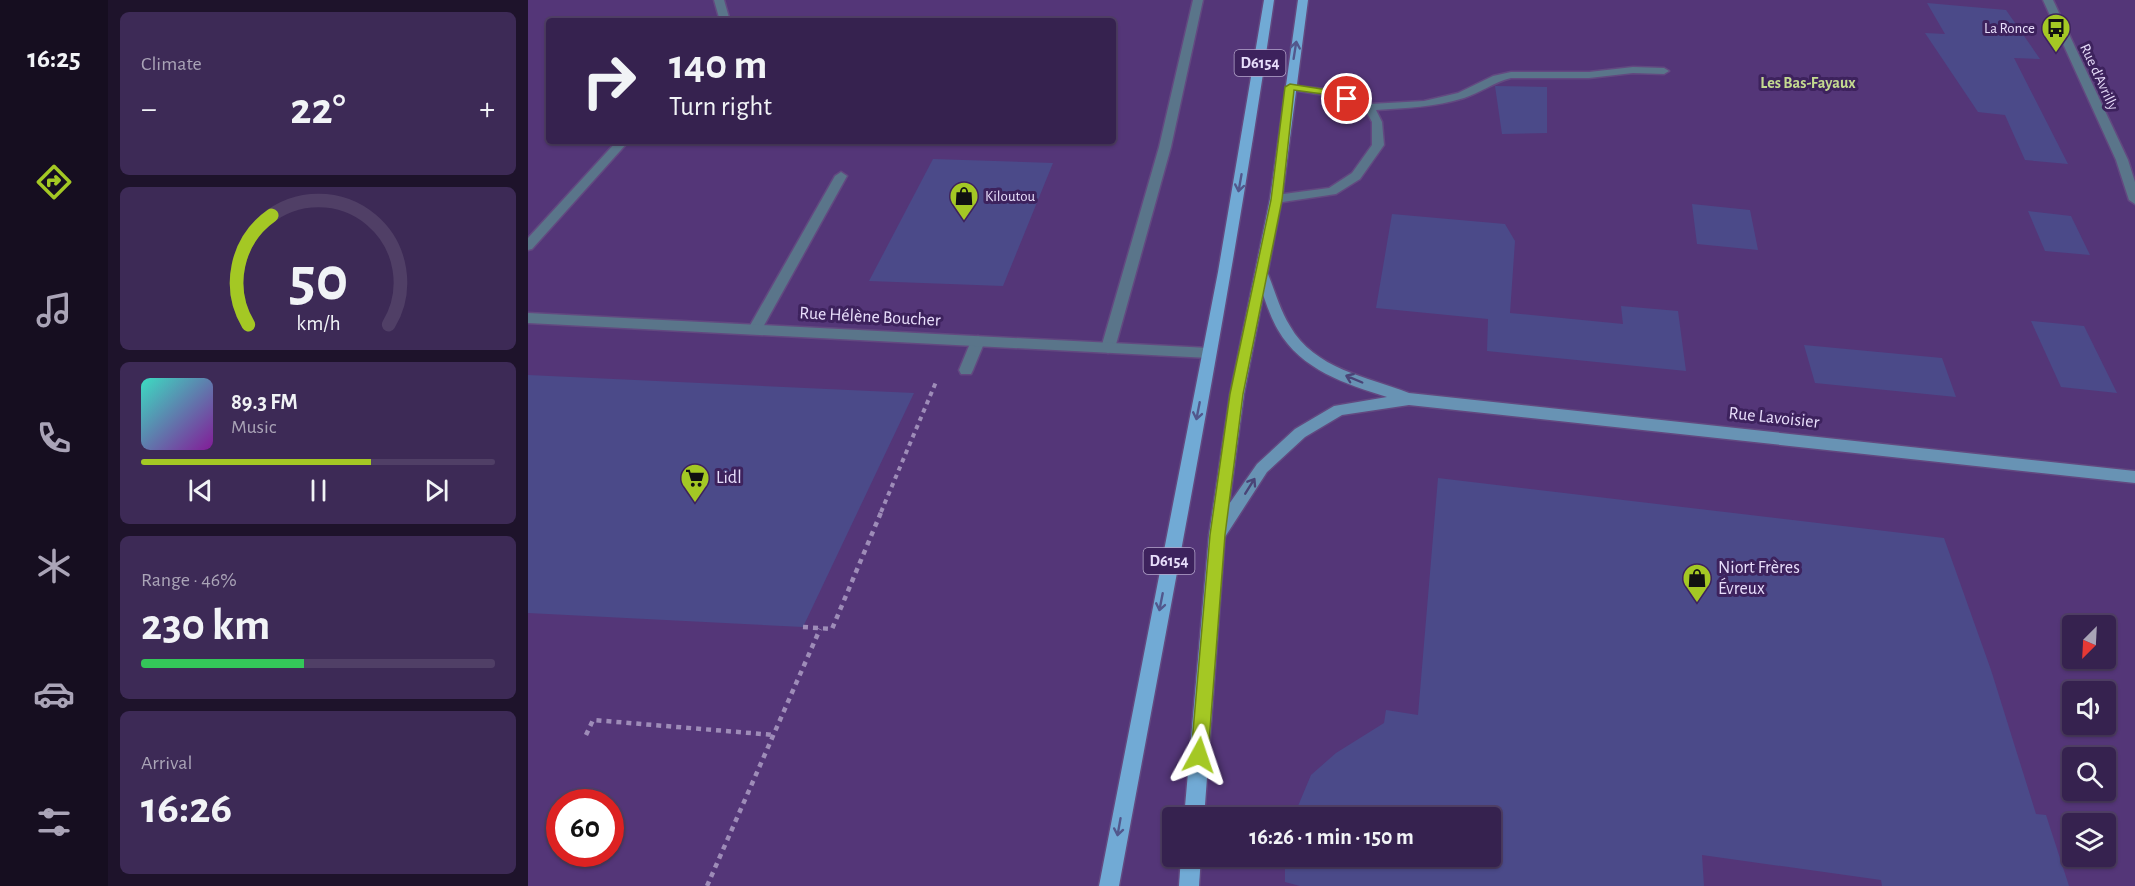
<!DOCTYPE html>
<meta charset="utf-8">
<style>
body{margin:0;font-family:"Alegreya Sans",sans-serif;background:#3d2a56;color:#f1f3f6;height:100vh;display:flex;flex-direction:column;font-size:22px;white-space:nowrap}
*{box-sizing:border-box;margin:0}
p{font-size:20px;color:#aaa4b7}
.icon{flex:none;width:33px;height:33px;fill:none;stroke:currentColor;stroke-width:2;stroke-linecap:round;stroke-linejoin:round}
.map{position:relative;flex:1;overflow:hidden}
.drawer{display:flex;flex-direction:column;gap:12px;padding:12px;background:#1e132b;width:420px}
.drawer>*{flex:none}
.top-card{position:absolute;left:18px;top:18px;width:570px;height:126px;border-radius:6px;box-shadow:0 2px 4px #0004,0 0 0 2px #503f66;background:#36224f;color:#f1f3f6;overflow:hidden}
.needle{width:39px;rotate:204deg}
.fabs{position:absolute;left:1534px;top:615px;display:grid;gap:12px}
.fabs a{display:grid;place-items:center;width:54px;height:54px;border-radius:6px;background:#36224f;box-shadow:0 2px 4px #0004,0 0 0 2px #503f66;font-size:30px}
.speed{position:absolute;left:18px;top:789px;display:flex;gap:12px;font-size:30px;font-weight:700;text-align:center}
.speed>*{display:grid;place-content:center;width:78px;height:78px;border-radius:50%;background:#36224f;box-shadow:0 2px 4px #0004,0 0 0 2px #503f66;line-height:1}
.speed .limit{border:9px solid #d22;background:#fff;color:#111}
.pin{position:absolute;display:grid;place-items:center;width:51px;height:51px;color:#fff;margin:-26px;border:3px solid #fff;border-radius:50%;box-shadow:0 2px 6px #0007}
.me{position:absolute;width:66px;margin:-33px;rotate:5deg;stroke-linejoin:round;filter:drop-shadow(0 0 4px #0008)}
.turn{display:flex;align-items:center;gap:21px;height:126px;padding:0 24px;font-size:27px}
.turn .icon{width:78px;height:78px;stroke-width:2.5}
.turn b{display:block;font-size:42px;line-height:51px}
.big{font-size:45px;font-weight:600;line-height:1.1}
.drawer .tile{flex:1;display:flex;flex-direction:column;justify-content:center;gap:9px;min-width:0;padding:0 21px;border-radius:9px;background:#3d2a56}
.drawer .dial{align-items:center;gap:0}
.dial svg{height:156px;overflow:visible;fill:none;stroke:#503f66;stroke-width:7;stroke-linecap:round;text-anchor:middle}
.dial text{fill:#f1f3f6;stroke:none}
.song{display:flex;align-items:center;gap:18px}
.cover{width:72px;height:72px;border-radius:9px;background:linear-gradient(135deg,hsl(170 70% 55%),hsl(290 70% 35%))}
.played{height:6px;border-radius:3px;background:linear-gradient(90deg,#a4c824 65%,#503f66 65%)}
.keys{display:flex;justify-content:space-around;direction:ltr}
.heat{display:flex;justify-content:space-between;align-items:center;font-size:33px;direction:ltr}
.charge{height:9px;border-radius:4px;background:linear-gradient(90deg,#34c759 46%,#503f66 0)}
.trip{position:absolute;left:634px;top:807px;width:339px;height:60px;border-radius:6px;background:#36224f;box-shadow:0 2px 4px #0004,0 0 0 2px #503f66;font-weight:600;line-height:60px;text-align:center}
main{display:flex;flex:1;min-height:0}
.tabs{display:flex;flex-direction:column;width:108px;justify-content:space-around;align-items:center;background:#160e20;color:#aaa4b7}
.tabs .icon{width:42px;height:42px}
.tabs .active{color:#a4c824}
.tabs b{font-size:27px;color:#f1f3f6}
.map>svg:first-child{display:block}
.built{fill:#543678;fill-rule:evenodd}
.building{fill:#4b4a89}
.lines{fill:none;stroke-linecap:round;stroke-linejoin:round}
.lane-casing{stroke:#624980;stroke-width:3}
.street-casing{stroke:#624980;stroke-width:3}
.secondary-casing{stroke:#624980;stroke-width:3}
.primary-casing{stroke:#624980;stroke-width:3}
.path-far1{stroke:#9e8cb8;stroke-width:4;stroke-dasharray:4.5 4.5;stroke-linecap:butt}
.path{stroke:#9e8cb8;stroke-width:4.5;stroke-dasharray:5 5;stroke-linecap:butt}
.lane{fill:#5a758a;fill-rule:evenodd}
.street{fill:#5a758a;fill-rule:evenodd}
.secondary{fill:#6893b4;fill-rule:evenodd}
.primary{fill:#71aad5;fill-rule:evenodd}
.oneway{stroke:#52588d}
.oneway2{stroke:#4a4477}
.route{fill:#a4c824;stroke:#6b8217;stroke-width:1.5}
.labels{text-anchor:middle;dominant-baseline:central;stroke-width:6;stroke-linejoin:round;paint-order:stroke}
.far-poi-label{font-size:15px;fill:#e8defb;stroke:#3d225d;text-anchor:end}
.far-street-label{font-size:15px;fill:#e8defb;stroke:#3d225d}
.shield{fill:#3d225d;stroke:#b5a6cc;stroke-width:1.5}
.shield-label{font-size:16px;font-weight:bold;fill:#e8defb}
.far-neighbourhood-label{font-size:16px;font-weight:bold;fill:#c4da90;stroke:#3d225d}
.street-label{font-size:18px;fill:#e8defb;stroke:#3d225d}
.poi-label{font-size:18px;fill:#e8defb;stroke:#3d225d;text-anchor:start}
</style>
<main>
<nav class="tabs">
<b>16:25</b>
<svg class="icon active" aria-label="directions" viewBox="0 0 24 24"><path d="M12 3l9 9-9 9-9-9zM9 14v-3h6M13 9l2 2-2 2"/></svg>
<svg class="icon" aria-label="music" viewBox="0 0 24 24"><path d="M9 18V5l10-2v13"/><circle cx="6" cy="18" r="3"/><circle cx="16" cy="16" r="3"/></svg>
<svg class="icon" aria-label="phone" viewBox="0 0 24 24"><path d="M5 4h4l2 5-3 2q2 4 5 5l2-3 5 2v4C11 20 4 13 5 4z"/></svg>
<svg class="icon" aria-label="climate" viewBox="0 0 24 24"><path d="M12 3v18M4 7l16 10M4 17L20 7"/></svg>
<svg class="icon" aria-label="car" viewBox="0 0 24 24"><path d="M5 17H2v-5l4-1 3-4h7l3 4 3 1v5h-3M9 17h6M6 11h13"/><circle cx="7" cy="17" r="2"/><circle cx="17" cy="17" r="2"/></svg>
<svg class="icon" aria-label="filters" viewBox="0 0 24 24"><path d="M4 7h16M4 17h16"/><circle cx="9" cy="7" r="2"/><circle cx="15" cy="17" r="2"/></svg>
</nav>
<section class="drawer">
<div class="tile"><p>Climate</p>
<div class="heat"><a>−</a><b class="big">22°</b><a>+</a></div>
</div>
<div class="tile dial"><svg viewBox="0 0 100 80">
<path d="M14 69A42 42 0 1 1 86 69"/>
<path d="M14 69A42 42 0 0 1 26 13" stroke="#a4c824"/>
<text x="50" y="56" font-size="32" font-weight="700">50</text>
<text x="50" y="72" font-size="11">km/h</text>
</svg></div>
<div class="tile">
<div class="song"><i class="cover"></i><div><b>89.3 FM</b><p>Music</p></div></div>
<div class="played"></div>
<div class="keys"><svg class="icon" aria-label="previous" viewBox="0 0 24 24"><path d="M18 5L8 12l10 7zM5 5v14"/></svg><svg class="icon" aria-label="pause" viewBox="0 0 24 24"><path d="M8 5v14M16 5v14"/></svg><svg class="icon" aria-label="next" viewBox="0 0 24 24"><path d="M6 5l10 7-10 7zM19 5v14"/></svg></div>
</div>
<div class="tile"><p>Range · 46%</p><b class="big">230 km</b><div class="charge"></div></div>
<div class="tile"><p>Arrival</p><b class="big">16:26</b></div>
</section>
<div class="map">
<svg width="1607" height="886" viewBox="0 0 1607 886">
<rect width="100%" height="100%" fill="#482d69"/>
<path class="built" d="M0 0H1607V886H0ZM21 21H585V141H21ZM1545 626H1578V658H1545ZM1545 692H1578V724H1545ZM1545 758H1578V790H1545ZM32 802H82V854H32ZM645 818H963V856H645ZM1545 824H1578V856H1545Z"/>
<g class="building">
<polygon points="1399,3 1478,10 1512,59 1486,58 1540,164 1497,160 1477,115 1450,112 1397,33 1417,34"/>
<polygon points="967,86 1019,87 1019,133 974,134"/>
<polygon points="405,159 525,163 475,286 341,281"/>
<polygon points="1164,204 1222,210 1230,250 1169,244"/>
<polygon points="1500,211 1543,216 1562,255 1517,251"/>
<polygon points="864,214 977,224 987,241 982,313 1095,324 1093,306 1150,311 1158,371 959,351 960,319 848,308"/>
<polygon points="1503,321 1556,326 1589,393 1533,387"/>
<polygon points="1276,345 1414,358 1428,397 1287,383"/>
<polygon points="0,375 386,393 275,627 0,613"/>
<polygon points="910,478 1416,538 1463,670 1508,814 1518,815 1541,886 1354,886 1353,880 1174,855 1176,886 772,886 757,882 757,856 963,856 963,818 765,818 783,775 808,753 856,723 858,710 890,715"/>
</g>
<g class="lines">
<g class="lane-casing">
<g id="lane">
<polygon points="665,0 675,0 643,147 587,348 580,353 573,348 631,147"/>
<polygon points="313,172 319,176 234,329 232,332 222,332 220,329 307,176"/>
<polygon points="450,336 457,341 445,370 443,374 433,374 431,370 443,341"/>
</g>
</g>
<g class="street-casing">
<g id="street">
<polygon points="186,0 196,0 202,21 192,21"/>
<polygon points="1515,0 1525,0 1600,160 1607,182 1607,204 1601,200 1588,160"/>
<path d="M1105 67 1136 68 1141 71 1136 74 1105 73 1061 78H983C966 82 952 93 936 98 907 107 878 108 848 110L854 122 856 145 832 179 808 194 748 203 742 199 748 195 801 188 824 173 844 145V122L837 109 795 95 758 89V85L797 89 842 104 896 101 930 93 965 76 983 72H1061Z"/>
<polygon points="89,141 101,141 4,249 0,250 0,238"/>
<polygon points="0,313 681,348 688,353 681,358 0,323"/>
</g>
</g>
<g class="secondary-casing">
<path id="secondary" d="M734 270 740 274C747 291 752 310 762 326 786 369 840 377 881 393L1607 471V483L881 405 814 415 777 437 739 472 695 540 689 542 683 540 681 535 683 530 729 464 767 429 806 406 859 397C818 384 773 370 750 330 740 313 735 293 728 274Z"/>
</g>
<g class="primary-casing">
<g id="primary">
<path d="M736 0H746C703 297 645 591 591 886H571L690 272Z"/>
<polygon points="770,0 780,0 754,199 716,394 697,535 676,818 656,818 681,535 702,394 742,199"/>
<polygon points="653,856 673,856 671,886 651,886"/>
</g>
</g>
<polyline class="path-far1" points="353,512 408,382"/>
<g class="path">
<polyline points="275,627 304,629 354,510"/>
<polyline points="58,735 65,720 246,735"/>
<polyline points="179,886 292,629"/>
</g>
<use href="#lane" class="lane"/>
<use href="#street" class="street"/>
<use href="#secondary" class="secondary"/>
<use href="#primary" class="primary"/>
</g>
<defs><path id="oneway-shaft" d="M-6 0H5M1.5-3L5.5 0L1.5 3" fill="none" stroke-width="1.6" stroke-linecap="round" stroke-linejoin="round" transform="scale(1.5)"/></defs>
<g class="oneway">
<use href="#oneway-shaft" transform="translate(767 50) rotate(-81)"/>
<use href="#oneway-shaft" transform="translate(712 183) rotate(100)"/>
<use href="#oneway-shaft" transform="translate(670 411) rotate(101)"/>
<use href="#oneway-shaft" transform="translate(633 602) rotate(101)"/>
<use href="#oneway-shaft" transform="translate(591 827) rotate(100)"/>
</g>
<g class="oneway2">
<use href="#oneway-shaft" transform="translate(826 379) rotate(-157)"/>
<use href="#oneway-shaft" transform="translate(722 486) rotate(-58)"/>
</g>
<polygon class="route" points="762,84 800,90 824,99 819,102 795,94 766,90 754,200 715,394 697,535 680,755 677,761 671,764 665,761 663,755 682,535 702,394 743,200 757,87"/>
<defs>
<g id="bus-pin" transform="scale(1.5)"><path d="M0 17L-7.5 6A9.5 9.5 0 1 1 7.5 6Z" fill="#a4c824" stroke="#3d225d"/><path d="M-5-6H5V4H4V6H2V4H-2V6H-4V4H-5ZM-3.5-4V0h7V-4ZM-3.5 1.2v1.5H-2V1.2ZM2 1.2v1.5H3.5V1.2Z" fill="#111"/></g>
<g id="shop-pin" transform="scale(1.5)"><path d="M0 17L-7.5 6A9.5 9.5 0 1 1 7.5 6Z" fill="#a4c824" stroke="#3d225d"/><path d="M-5-2.5h2.3a2.7 3.5 0 0 1 5.4 0H5L5.5 6h-11ZM-1.5-2.5h3a1.5 2.3 0 0 0-3 0Z" fill="#111"/></g>
<g id="supermarket-pin" transform="scale(1.5)"><path d="M0 17L-7.5 6A9.5 9.5 0 1 1 7.5 6Z" fill="#a4c824" stroke="#3d225d"/><path d="M-6-5.5h2.5l.6 2H6L4.5 2H-2.5L-4.4-4H-6ZM-1.5 3.2a1.3 1.3 0 1 0 .1 0ZM3 3.2a1.3 1.3 0 1 0 .1 0Z" fill="#111"/></g>
</defs>
<g fill-rule="evenodd">
<use href="#bus-pin" x="1528" y="28"/>
<use href="#shop-pin" x="436" y="196"/>
<use href="#supermarket-pin" x="167" y="478"/>
<use href="#shop-pin" x="1169" y="578"/>
</g>
<g class="labels">
<g class="far-poi-label">
<text x="1507" y="28">La Ronce</text>
<text x="457" y="196" text-anchor="start">Kiloutou</text>
</g>
<g class="far-street-label">
<text transform="translate(1571 77) rotate(65)">Rue d'Avrilly</text>
</g>
<g class="shield">
<rect x="706.5" y="50" width="51" height="26" rx="4.5"/>
<rect x="615.5" y="548" width="51" height="26" rx="4.5"/>
</g>
<g class="shield-label">
<text x="732" y="63">D6154</text>
<text x="641" y="561">D6154</text>
</g>
<g class="far-neighbourhood-label">
<text x="1280" y="83">Les Bas-Fayaux</text>
</g>
<g class="street-label">
<text transform="translate(342 317) rotate(3)">Rue Hélène Boucher</text>
<text transform="translate(1246 418) rotate(6)">Rue Lavoisier</text>
</g>
<g class="poi-label">
<text x="188" y="478">Lidl</text>
<text x="1190" y="568">Niort Frères<tspan x="1190" dy="21">Évreux</tspan></text>
</g>
</g>
</svg>
<div class="fabs">
<a><svg class="needle" viewBox="-14 -14 28 28"><path d="M0-13l5 13h-10z" fill="#e53935"/><path d="M0 13l5-13h-10z" fill="#aaa4b7"/></svg></a>
<a><svg class="icon" aria-label="sound" viewBox="0 0 24 24"><path d="M4 9h4l5-4v14l-5-4H4zM17 9q2 3 0 6"/></svg></a>
<a><svg class="icon" aria-label="search" viewBox="0 0 24 24"><circle cx="10" cy="10" r="6"/><path d="M15 15l6 6"/></svg></a>
<a><svg class="icon" aria-label="layers" viewBox="0 0 24 24"><path d="M12 4l9 5-9 5-9-5zM3 14l9 5 9-5"/></svg></a>
</div>
<div class="speed"><div class="limit">60</div></div>
<div class="pin" style="left:819px;top:99px;background:#d93025"><svg class="icon" aria-label="arrive" viewBox="0 0 24 24"><path d="M6 21V4h12l-3 4 3 4H6"/></svg></div>
<svg class="me" style="left:671px;top:755px" viewBox="-20 -20 40 40"><path d="M0-17L14 15 0 8-14 15z" fill="#a4c824" stroke="#fff" stroke-width="4"/></svg>
<div class="trip">16:26 · 1 min · 150 m</div>
<div class="top-card">
<div class="turn"><svg class="icon" aria-label="right" viewBox="0 0 24 24"><path d="M7 20v-9h11M14 6l5 5-5 5"/></svg><div><b>140 m</b>Turn right</div></div>
</div>
</div>
</main>
